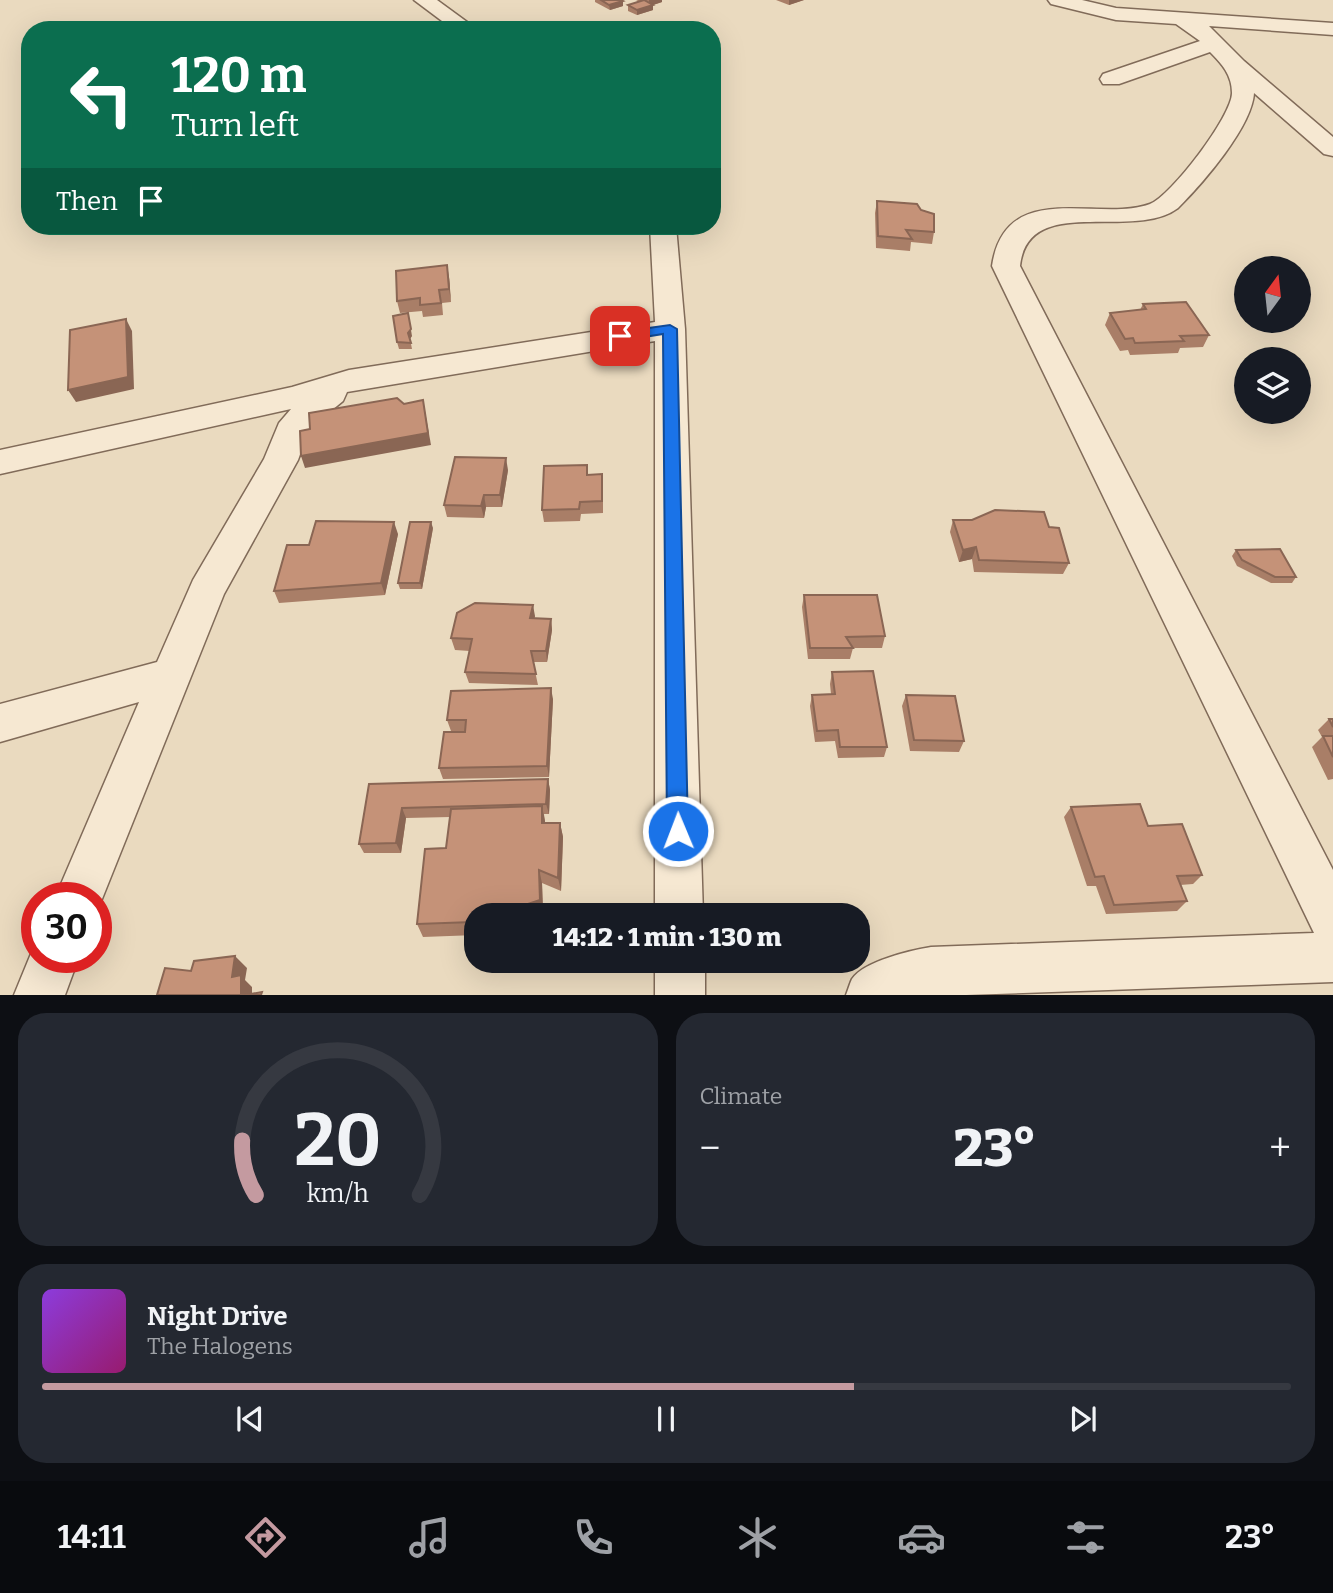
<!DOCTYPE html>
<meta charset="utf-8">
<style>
body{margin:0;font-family:Bitter,serif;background:#242831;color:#f1f3f6;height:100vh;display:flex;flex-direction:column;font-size:26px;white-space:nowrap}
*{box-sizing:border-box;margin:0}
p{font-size:23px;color:#9ea1a6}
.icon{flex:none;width:38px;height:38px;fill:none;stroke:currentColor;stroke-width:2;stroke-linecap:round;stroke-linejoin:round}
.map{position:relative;height:995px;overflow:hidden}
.drawer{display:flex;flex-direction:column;gap:18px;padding:18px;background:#0d0f14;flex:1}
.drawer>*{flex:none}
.hud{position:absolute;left:21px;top:21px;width:700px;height:214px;border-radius:28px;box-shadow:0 7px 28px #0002;background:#0b6e4f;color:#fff;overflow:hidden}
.needle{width:46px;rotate:15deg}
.fabs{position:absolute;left:1234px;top:256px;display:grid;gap:14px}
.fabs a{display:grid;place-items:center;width:77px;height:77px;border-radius:50%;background:#171b24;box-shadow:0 7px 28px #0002;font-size:35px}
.speed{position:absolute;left:21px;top:882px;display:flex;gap:14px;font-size:35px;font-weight:700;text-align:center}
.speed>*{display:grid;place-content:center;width:91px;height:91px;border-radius:50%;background:#171b24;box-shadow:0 7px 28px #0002;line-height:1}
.speed .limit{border:10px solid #d22;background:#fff;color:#111}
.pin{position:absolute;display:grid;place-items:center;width:60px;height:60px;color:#fff;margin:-30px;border-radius:14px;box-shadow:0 4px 10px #0006}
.me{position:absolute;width:77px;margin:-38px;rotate:359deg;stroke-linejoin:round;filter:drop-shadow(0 0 5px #0008)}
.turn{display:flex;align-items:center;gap:24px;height:147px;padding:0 35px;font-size:32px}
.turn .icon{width:91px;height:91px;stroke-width:2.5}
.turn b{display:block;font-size:49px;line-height:60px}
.then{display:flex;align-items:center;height:66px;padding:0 35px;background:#0003;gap:14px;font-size:26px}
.big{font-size:52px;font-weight:800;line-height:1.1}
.drawer .card{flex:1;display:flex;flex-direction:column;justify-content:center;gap:10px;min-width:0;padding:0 24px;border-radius:28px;background:#242831}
.drawer .dial{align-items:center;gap:0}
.dial svg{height:182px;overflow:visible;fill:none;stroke:#363941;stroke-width:7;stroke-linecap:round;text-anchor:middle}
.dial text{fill:#f1f3f6;stroke:none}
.song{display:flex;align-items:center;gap:21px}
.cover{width:84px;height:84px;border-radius:10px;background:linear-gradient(135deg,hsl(270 70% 55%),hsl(320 70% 35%))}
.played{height:7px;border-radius:4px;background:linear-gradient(90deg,#c49aa0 65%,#363941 65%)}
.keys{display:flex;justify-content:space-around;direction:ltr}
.heat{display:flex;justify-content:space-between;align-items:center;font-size:38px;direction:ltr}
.drawer .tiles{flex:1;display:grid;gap:18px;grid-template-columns:1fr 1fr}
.card:last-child{grid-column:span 2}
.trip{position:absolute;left:464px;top:903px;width:406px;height:70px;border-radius:28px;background:#171b24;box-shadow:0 7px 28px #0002;font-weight:800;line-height:70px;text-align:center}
.dock{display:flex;height:112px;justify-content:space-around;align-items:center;background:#090b0e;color:#9ea1a6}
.dock .icon{width:49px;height:49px}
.dock .current{color:#c49aa0}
.dock b{font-size:32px;color:#f1f3f6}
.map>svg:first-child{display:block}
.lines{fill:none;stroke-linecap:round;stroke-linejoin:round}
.minor-casing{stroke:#816b59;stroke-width:3}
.minor{fill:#f6e8d2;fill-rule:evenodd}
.wall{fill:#a97e67}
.shaded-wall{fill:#8a6654}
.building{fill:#c59278;stroke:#8a6654;stroke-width:2}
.route{fill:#1a73e8;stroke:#114b97;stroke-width:2}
</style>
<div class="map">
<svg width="1333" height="995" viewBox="0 0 1333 995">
<rect width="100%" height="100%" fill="#eadabf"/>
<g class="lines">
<g class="minor-casing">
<g id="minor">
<polygon points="414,0 437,0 478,30 454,30"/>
<path d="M1048 0H1082L1116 8 1333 23V35L1209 26 1244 61 1333 137V156L1324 154 1254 93C1252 127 1202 184 1178 208 1133 242 1028 192 1020 266L1333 870V982L966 995H846C848 990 850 983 852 979 864 961 912 950 931 947L1314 933 992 266C1005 177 1099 223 1150 204 1171 196 1232 116 1232 93 1232 75 1222 64 1210 52L1119 84H1103L1100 79 1103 74 1200 41 1176 24 1116 20 1051 4Z"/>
<polygon points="650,226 676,226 685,329 703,915 655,915 655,341 347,392 343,401 309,429 298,460 224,594 96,914 96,898 55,898 139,702 0,742 0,704 157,662 193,580 264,459 279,423 291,409 0,474 0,450 292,387 349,370 655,322"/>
<polygon points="37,939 37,957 79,957 65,995 14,995"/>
<rect x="655" y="961" width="50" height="34"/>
</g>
</g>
<use href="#minor" class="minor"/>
</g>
<g class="wall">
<polygon points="595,0 621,0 623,1 623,6 610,10 595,2"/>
<polygon points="636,0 662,0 662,2 653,5 653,10 637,15 628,11 628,5 640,2"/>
<polygon points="776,0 804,0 789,5"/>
<polygon points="877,201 934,232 932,244 911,242 910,251 876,248 875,213"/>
<polygon points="449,277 451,302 442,303 443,315 423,317 422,311 400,313 397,301"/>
<polygon points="1143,304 1209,335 1203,347 1180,348 1178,353 1130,355 1128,350 1120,351 1105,325 1110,313 1140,310"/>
<polygon points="412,336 410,339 412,349 399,349 397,342"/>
<polygon points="508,470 502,507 486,507 484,518 447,517 444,505"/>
<polygon points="588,475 603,486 603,513 581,514 580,521 544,522 542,510"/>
<polygon points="953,520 1049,527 1069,563 1063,574 974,572 972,559 959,562 950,532"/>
<polygon points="433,528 422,589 400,589 398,583"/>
<polygon points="398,534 385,595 279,603 274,591 309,545"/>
<polygon points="1236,550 1296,577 1292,583 1271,583 1237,566 1232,556"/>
<polygon points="804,595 885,636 882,648 853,648 850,659 808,659 802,607"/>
<polygon points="535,616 534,618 551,619 552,630 547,662 533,662 538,685 469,683 465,672 470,651 455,650 451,638"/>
<polygon points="832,672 887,747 884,757 838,758 835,741 815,742 810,706 812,695 831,694 830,684"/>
<polygon points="906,695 964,741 959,752 910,751 902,706"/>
<polygon points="553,699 549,777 443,779 439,768 465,732 465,731 451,731 447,720"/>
<polygon points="1329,719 1333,719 1333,779 1328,780 1312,747 1322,737 1318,730"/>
<polygon points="548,779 550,790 549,814 544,814 545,823 560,823 563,837 561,891 542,883 543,913 537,915 476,915 476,935 423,937 417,924 446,848 450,817 406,818 401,853 364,853 359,844 369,784"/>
<polygon points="1071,807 1148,826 1202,875 1193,884 1180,885 1187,901 1177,911 1106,914 1096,886 1087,886 1064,817"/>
</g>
<g class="shaded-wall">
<polygon points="649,0 662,0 662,2 653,5 653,10 637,15 637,10 649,6"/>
<polygon points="789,0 804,0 789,5"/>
<polygon points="623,1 623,6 610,10 609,5"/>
<polygon points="447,265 449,277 451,302 449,289"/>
<polygon points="408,313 412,336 409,340 408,333"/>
<polygon points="126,319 132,331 134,389 76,402 68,390"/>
<polygon points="423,400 431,445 305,468 301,456"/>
<polygon points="506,458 508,470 502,507 500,495"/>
<polygon points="484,495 486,507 484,518 481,506"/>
<polygon points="394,522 398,534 385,595 381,583"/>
<polygon points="431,522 433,528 422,589 420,583"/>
<polygon points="976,547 972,559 959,562 963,550"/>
<polygon points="533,605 535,616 532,630 530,618"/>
<polygon points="551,619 552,630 547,662 546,651"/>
<polygon points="551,688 553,699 549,777 547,766"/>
<polygon points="548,779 550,790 549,814 546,804"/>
<polygon points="542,806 545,821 545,837 542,823"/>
<polygon points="402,808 406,818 401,853 396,843"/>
<polygon points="560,823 563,837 561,891 558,878"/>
<polygon points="539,870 542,883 543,913 537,915 494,915"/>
<polygon points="235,956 247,968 245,980 252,987 252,995 241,995 232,977"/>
</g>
<g class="building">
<polygon points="601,0 621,0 623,1 609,5"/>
<polygon points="644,0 653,5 637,10 628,5"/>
<polygon points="877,201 917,204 921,210 934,214 934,232 906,230 912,239 878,236"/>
<polygon points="447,265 449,289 439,290 441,303 420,305 420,298 397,301 396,271"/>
<polygon points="1186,302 1209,335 1180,336 1184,341 1135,343 1133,338 1125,339 1110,313 1146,309 1143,304"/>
<polygon points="408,313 411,329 408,333 411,343 397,342 393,316"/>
<polygon points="126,319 128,377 68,390 70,330"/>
<polygon points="397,398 404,404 423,400 428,433 301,456 300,431 310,429 309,413"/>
<polygon points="455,457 506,458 500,495 484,495 481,506 444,505"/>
<polygon points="587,465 587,475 602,474 602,501 580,502 579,509 542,510 544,466"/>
<polygon points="995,510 1044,512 1049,527 1059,528 1069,563 979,560 976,547 963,550 953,520 972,520"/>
<polygon points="316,521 394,522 381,583 274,591 287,545 309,545"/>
<polygon points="410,522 431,522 420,583 398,583"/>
<polygon points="1280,549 1296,577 1275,577 1242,560 1236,550"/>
<polygon points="804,595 877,595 885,636 846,637 853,648 810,648"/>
<polygon points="475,603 533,605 530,618 551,619 546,651 531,651 536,674 465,672 472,639 451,638 457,613"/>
<polygon points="873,671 887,747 840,747 838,730 817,731 812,695 835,694 832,672"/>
<polygon points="551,688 547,766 439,768 444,732 465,732 466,720 447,720 451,691"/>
<polygon points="906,695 955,696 964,741 914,740"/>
<polygon points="1329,719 1333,719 1333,727"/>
<polygon points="1323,736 1333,736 1333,757"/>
<polygon points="548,779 546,804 402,808 396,843 359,844 369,784"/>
<polygon points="1140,804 1148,826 1182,824 1202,875 1177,876 1187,901 1114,905 1104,876 1095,877 1071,807"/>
<polygon points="542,806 542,823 560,823 558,878 539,870 540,900 494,915 476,915 476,921 473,922 417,924 425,849 446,848 451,809"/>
<polygon points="235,956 232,977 241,975 241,995 157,995 165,968 191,971 194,961"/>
<polygon points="262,992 261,995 245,995"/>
</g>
<polygon class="route" points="670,325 677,329 688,831 685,838 678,841 670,838 667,831 663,334 620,341 613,336 620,332"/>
</svg>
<div class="fabs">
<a><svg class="needle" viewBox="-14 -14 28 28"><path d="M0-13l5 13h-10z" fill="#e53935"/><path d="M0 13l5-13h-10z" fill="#9ea1a6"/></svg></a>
<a><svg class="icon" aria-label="layers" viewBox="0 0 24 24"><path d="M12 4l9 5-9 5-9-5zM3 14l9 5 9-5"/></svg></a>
</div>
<div class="speed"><div class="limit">30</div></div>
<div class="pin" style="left:620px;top:336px;background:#d93025"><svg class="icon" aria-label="arrive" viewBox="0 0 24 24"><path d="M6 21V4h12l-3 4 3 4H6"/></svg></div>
<svg class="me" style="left:678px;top:831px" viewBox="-20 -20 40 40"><circle r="17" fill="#1a73e8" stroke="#fff" stroke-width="3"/><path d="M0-11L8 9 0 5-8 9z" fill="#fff"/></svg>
<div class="trip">14:12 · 1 min · 130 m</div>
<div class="hud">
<div class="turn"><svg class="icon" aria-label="left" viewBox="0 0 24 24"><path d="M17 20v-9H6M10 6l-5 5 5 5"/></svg><div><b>120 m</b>Turn left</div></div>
<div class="then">Then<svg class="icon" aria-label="arrive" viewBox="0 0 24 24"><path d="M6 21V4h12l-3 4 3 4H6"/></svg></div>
</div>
</div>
<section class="drawer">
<div class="tiles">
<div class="card dial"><svg viewBox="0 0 100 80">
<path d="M14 69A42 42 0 1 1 86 69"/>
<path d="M14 69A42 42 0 0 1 8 45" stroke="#c49aa0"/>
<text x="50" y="56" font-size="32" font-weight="700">20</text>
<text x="50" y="72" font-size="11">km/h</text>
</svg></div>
<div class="card"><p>Climate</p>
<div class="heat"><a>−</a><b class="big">23°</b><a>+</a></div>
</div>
<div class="card">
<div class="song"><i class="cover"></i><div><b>Night Drive</b><p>The Halogens</p></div></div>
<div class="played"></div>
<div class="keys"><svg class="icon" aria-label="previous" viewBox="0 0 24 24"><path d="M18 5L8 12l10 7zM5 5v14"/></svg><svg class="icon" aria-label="pause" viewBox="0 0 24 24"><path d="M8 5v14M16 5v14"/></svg><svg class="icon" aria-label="next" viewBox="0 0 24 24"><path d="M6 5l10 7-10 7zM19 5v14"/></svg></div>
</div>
</div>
</section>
<nav class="dock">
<b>14:11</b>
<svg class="icon current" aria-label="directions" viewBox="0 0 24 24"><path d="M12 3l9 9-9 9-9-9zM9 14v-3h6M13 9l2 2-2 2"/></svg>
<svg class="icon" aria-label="music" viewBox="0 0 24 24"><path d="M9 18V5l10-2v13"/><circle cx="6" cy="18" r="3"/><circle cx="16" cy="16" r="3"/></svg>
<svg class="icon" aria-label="phone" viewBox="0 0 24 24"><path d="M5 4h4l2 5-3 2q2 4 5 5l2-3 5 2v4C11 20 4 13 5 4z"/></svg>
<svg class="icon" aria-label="climate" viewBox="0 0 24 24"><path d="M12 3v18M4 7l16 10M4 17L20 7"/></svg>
<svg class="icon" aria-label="car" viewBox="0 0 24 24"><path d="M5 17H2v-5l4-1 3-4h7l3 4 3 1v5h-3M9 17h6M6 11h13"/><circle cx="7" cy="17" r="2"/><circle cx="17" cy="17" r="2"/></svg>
<svg class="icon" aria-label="filters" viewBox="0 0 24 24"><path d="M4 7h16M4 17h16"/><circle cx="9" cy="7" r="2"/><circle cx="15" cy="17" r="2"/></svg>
<b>23°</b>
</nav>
